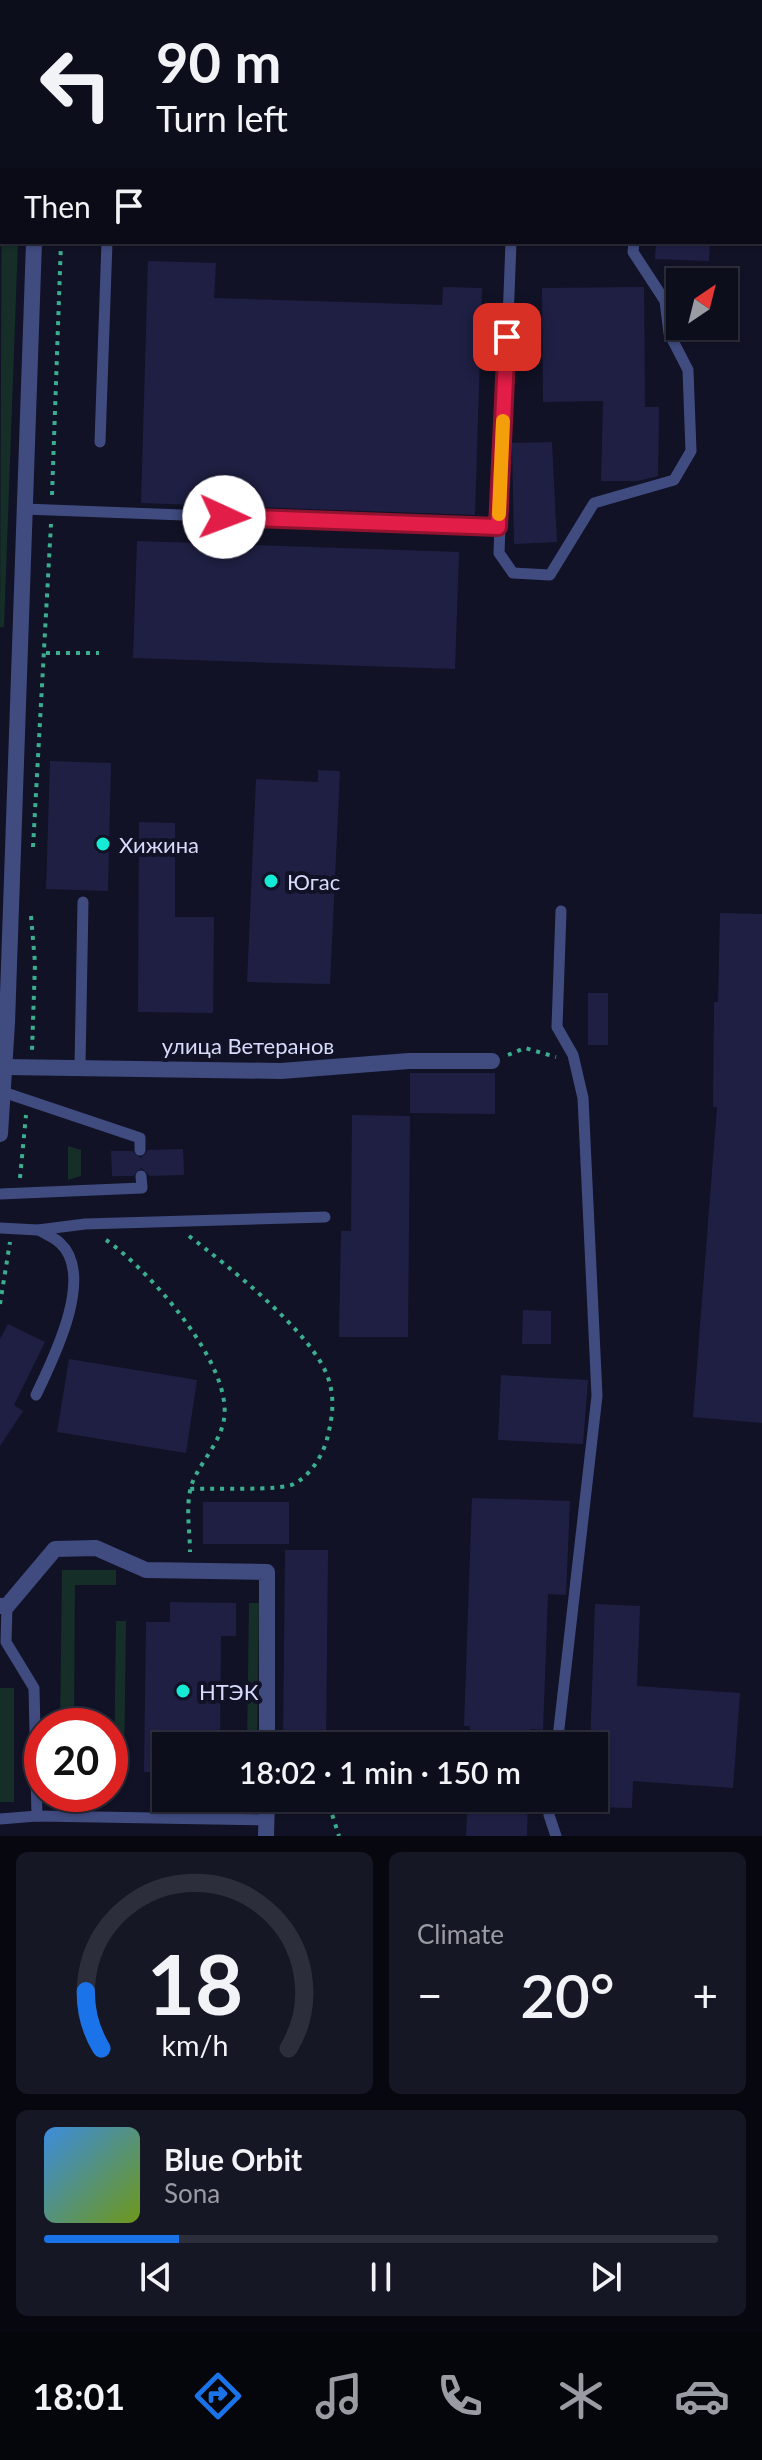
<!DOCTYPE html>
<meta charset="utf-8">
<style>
body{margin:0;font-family:Lato,sans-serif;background:#161725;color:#f1f3f6;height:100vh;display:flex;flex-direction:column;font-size:30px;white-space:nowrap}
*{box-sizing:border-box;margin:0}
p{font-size:26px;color:#9a9ca3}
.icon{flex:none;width:44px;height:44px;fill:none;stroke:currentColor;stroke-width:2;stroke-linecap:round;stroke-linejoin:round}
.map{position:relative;height:1836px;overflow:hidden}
.drawer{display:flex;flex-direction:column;gap:16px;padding:16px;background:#07080f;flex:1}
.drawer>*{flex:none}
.guide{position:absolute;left:0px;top:0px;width:762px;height:244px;box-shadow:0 2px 6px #0004,0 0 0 2px #2d2e3b;background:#0d0e1c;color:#f1f3f6;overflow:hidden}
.needle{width:52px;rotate:35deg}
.fabs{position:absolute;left:666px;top:268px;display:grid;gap:16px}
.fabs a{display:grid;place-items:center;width:72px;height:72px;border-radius:0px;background:#0d0e1c;box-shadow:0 2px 6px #0004,0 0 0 2px #2d2e3b;font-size:40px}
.speed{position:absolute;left:24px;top:1708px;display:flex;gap:16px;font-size:40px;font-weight:700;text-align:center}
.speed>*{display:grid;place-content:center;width:104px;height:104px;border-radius:50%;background:#0d0e1c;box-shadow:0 2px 6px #0004,0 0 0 2px #2d2e3b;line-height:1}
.speed .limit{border:12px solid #d22;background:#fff;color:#111}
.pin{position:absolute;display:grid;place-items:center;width:68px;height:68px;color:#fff;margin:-34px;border-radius:16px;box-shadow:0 4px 12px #0006}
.me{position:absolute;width:88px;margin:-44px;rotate:92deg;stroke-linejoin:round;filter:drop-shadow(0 0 6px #0008)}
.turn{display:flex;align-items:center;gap:28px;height:168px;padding:0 24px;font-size:36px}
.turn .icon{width:104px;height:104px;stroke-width:2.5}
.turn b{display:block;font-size:56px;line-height:68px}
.then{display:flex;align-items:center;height:76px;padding:0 24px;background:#0003;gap:16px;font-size:30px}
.big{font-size:60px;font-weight:600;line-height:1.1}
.drawer .tile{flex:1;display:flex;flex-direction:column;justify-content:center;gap:12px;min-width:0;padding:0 28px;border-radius:12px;background:#161725}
.drawer .dial{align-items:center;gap:0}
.dial svg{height:208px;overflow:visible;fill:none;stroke:#2d2e3b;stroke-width:7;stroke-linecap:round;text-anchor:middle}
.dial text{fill:#f1f3f6;stroke:none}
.song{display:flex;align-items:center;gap:24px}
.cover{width:96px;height:96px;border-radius:12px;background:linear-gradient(135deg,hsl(210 70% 55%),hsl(80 70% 35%))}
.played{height:8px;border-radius:4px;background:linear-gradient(90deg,#1a73e8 20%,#2d2e3b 20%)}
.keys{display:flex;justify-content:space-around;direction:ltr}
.heat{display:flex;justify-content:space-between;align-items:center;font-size:44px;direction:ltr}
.drawer .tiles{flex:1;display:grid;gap:16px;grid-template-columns:1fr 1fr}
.tile:last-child{grid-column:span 2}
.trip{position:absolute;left:152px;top:1732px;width:456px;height:80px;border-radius:0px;background:#0d0e1c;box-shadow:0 2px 6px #0004,0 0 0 2px #2d2e3b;font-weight:600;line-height:80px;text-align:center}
.tab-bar{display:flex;height:128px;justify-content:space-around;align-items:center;background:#05060b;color:#9a9ca3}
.tab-bar .icon{width:56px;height:56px}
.tab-bar .on{color:#1a73e8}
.tab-bar b{font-size:36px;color:#f1f3f6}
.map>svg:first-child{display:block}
.green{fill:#152e28}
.building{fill:#1f1f44}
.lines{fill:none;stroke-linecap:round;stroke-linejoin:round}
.path{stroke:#3aae8f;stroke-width:4;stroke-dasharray:4 6;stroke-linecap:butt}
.service{stroke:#404b80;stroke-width:11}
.minor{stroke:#404b80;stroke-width:16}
.tertiary{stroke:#404b80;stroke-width:16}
.route-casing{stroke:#92132f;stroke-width:20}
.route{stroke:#e11d48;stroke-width:14}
.slow{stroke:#f59e0b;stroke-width:14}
.poi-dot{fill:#15ebd4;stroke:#111225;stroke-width:3}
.labels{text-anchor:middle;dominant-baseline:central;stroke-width:8;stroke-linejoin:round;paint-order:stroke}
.poi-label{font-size:22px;fill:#d8dbfc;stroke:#111225;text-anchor:start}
.street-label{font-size:22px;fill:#d8dbfc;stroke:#111225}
</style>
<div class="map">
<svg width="762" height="1836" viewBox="0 0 762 1836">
<rect width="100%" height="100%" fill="#111225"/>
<g class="green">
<polygon points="82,0 522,0 568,2 83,2"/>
<polygon points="2,102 2,242 18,242 4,627 0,627"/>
<polygon points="68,1146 81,1150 81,1176 68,1180"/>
<polygon points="62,1570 116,1570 116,1585 75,1585 74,1726 60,1726"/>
<polygon points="249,1603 259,1603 257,1746 247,1746"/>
<polygon points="116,1621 126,1621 124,1773 114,1772"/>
<rect x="0" y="1688" width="14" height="114"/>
</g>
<g class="building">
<polygon points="656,242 710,242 709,261 655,259"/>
<polygon points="148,261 216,263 214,298 442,305 443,287 482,288 475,515 141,503"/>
<polygon points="644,287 645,407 659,407 658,476 638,481 601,481 603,401 543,402 542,288"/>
<polygon points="552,442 557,542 514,544 512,443"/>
<polygon points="137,541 459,552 455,669 133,658"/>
<polygon points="50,761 111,763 108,891 46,889"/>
<polygon points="318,770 340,771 330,984 247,982 256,779 318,782"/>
<polygon points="139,822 175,823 175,917 214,917 213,1013 138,1012"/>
<polygon points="720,913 762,914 762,1423 693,1417 717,1107 713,1107 714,1002 718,1002"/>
<rect x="588" y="993" width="20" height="52"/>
<polygon points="410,1073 495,1073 495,1114 410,1113"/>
<polygon points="352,1115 410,1116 408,1337 339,1337 341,1231 351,1231"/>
<polygon points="183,1149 184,1175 150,1176 141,1168 133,1176 112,1176 111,1151 132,1151 141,1158 148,1150"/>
<polygon points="523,1310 551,1311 551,1344 522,1344"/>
<polygon points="8,1324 45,1342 14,1405 23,1411 0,1446 0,1339"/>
<polygon points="69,1359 197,1380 186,1453 57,1432"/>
<polygon points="501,1375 588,1380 583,1444 498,1440"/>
<polygon points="472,1498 570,1501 566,1595 548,1594 543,1730 531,1729 530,1746 470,1746 470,1726 464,1726"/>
<rect x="203" y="1502" width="86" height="42"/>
<polygon points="285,1550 328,1550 326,1746 283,1746"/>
<polygon points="170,1602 236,1603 236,1636 221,1636 220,1746 166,1746 166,1772 144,1772 146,1622 170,1622"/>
<polygon points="595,1604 640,1606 637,1686 740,1693 733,1788 633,1781 632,1808 594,1807 594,1746 590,1746"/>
<polygon points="468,1798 528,1798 527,1836 466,1836"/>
</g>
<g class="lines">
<g class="path">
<polyline points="70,2 70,0"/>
<polyline points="52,495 61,242"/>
<polyline points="46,653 99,653"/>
<polyline points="33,847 51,524"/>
<polyline points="31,916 35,963 32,1051"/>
<polyline points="508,1055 525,1048 556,1057"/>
<polyline points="20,1178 26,1115"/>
<path d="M189 1236C227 1265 310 1331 327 1375 335 1396 333 1414 328 1435 324 1454 311 1475 294 1484 281 1491 209 1488 190 1489"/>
<path d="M106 1240C148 1269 233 1364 224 1419 220 1446 194 1468 190 1491 186 1510 190 1533 190 1552"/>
<polyline points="0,1304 10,1242"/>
<polyline points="285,1810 331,1811 339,1836"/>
</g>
<g class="service">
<polyline points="585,2 585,0"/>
<polyline points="511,242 499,553 513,573 550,575 594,503 674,480 691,451 688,370 669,333 665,301 633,252 634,242"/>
<polyline points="100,442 107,242"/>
<polyline points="24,509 498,527"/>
<polyline points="80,1066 83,902"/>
<polyline points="3,1092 140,1138 140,1150"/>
<polyline points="0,1194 142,1188 141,1176"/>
<polyline points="0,1228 38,1230 85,1224 325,1217"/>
<path d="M36 1395C52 1361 96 1276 60 1243 55 1238 45 1234 39 1230"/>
<polyline points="7,1606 6,1642 34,1688 37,1816"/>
<polyline points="557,1746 597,1396 583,1098 573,1055 557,1027 561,911"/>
<polyline points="551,1798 549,1815 556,1836"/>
<polyline points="0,1819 37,1816 266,1820"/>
</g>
<g class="minor">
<polyline points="5,1067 281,1071 409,1061 492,1061"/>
<polyline points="0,1606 7,1606 55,1549 96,1548 146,1570 267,1572 267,1746"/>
<polyline points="266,1836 267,1798"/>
</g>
<g class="tertiary">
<polyline points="740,0 762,1"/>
<polyline points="43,2 43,0"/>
<polyline points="0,21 2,22"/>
<polyline points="0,1134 7,1023 34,242"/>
</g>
</g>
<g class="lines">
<g class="route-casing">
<polyline id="route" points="224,517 498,527 507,337"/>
</g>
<use href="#route" class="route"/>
<polyline class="slow" points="499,514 503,421"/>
</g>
<g class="poi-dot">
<circle cx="103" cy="844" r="8"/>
<circle cx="271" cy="881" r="8"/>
<circle cx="183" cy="1691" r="8"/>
</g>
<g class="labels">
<g class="poi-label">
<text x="119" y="844">Хижина</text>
<text x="287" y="881">Югас</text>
<text x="199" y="1691">НТЭК</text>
</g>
<g class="street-label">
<text x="248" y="1045">улица Ветеранов</text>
</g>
</g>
</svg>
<div class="fabs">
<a><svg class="needle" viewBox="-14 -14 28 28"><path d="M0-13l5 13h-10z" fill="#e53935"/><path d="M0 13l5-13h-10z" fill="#9a9ca3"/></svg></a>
</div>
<div class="speed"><div class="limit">20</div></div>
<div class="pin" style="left:507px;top:337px;background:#d93025"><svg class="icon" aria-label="arrive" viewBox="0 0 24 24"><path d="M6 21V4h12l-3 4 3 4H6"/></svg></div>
<svg class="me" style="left:224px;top:517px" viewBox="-20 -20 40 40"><circle r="19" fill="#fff"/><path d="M0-13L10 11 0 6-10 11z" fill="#e11d48"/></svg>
<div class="trip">18:02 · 1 min · 150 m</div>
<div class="guide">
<div class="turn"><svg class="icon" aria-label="left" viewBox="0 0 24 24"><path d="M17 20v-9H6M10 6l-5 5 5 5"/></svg><div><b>90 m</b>Turn left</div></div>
<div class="then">Then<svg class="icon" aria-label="arrive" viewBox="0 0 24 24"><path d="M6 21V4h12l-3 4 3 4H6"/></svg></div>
</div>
</div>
<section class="drawer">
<div class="tiles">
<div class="tile dial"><svg viewBox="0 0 100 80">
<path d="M14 69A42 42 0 1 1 86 69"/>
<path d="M14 69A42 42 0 0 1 8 47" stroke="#1a73e8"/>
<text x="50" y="56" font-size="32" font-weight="700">18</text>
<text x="50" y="72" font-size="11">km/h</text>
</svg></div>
<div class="tile"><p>Climate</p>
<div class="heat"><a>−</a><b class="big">20°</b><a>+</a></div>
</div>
<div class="tile">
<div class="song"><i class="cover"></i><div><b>Blue Orbit</b><p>Sona</p></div></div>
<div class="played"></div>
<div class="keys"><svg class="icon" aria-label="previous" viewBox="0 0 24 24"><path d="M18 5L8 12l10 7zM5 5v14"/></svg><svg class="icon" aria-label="pause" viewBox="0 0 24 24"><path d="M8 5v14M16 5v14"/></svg><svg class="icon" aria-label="next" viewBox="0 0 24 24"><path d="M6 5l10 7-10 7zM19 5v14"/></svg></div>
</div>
</div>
</section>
<nav class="tab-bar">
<b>18:01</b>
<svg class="icon on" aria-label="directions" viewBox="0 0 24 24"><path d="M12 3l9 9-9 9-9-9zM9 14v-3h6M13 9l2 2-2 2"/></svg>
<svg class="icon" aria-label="music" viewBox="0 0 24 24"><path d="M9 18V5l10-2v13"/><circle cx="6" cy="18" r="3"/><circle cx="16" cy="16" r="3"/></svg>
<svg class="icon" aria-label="phone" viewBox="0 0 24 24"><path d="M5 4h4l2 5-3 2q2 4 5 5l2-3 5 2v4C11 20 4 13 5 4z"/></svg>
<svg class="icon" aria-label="climate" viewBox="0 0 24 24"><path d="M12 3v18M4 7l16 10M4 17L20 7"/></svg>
<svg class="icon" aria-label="car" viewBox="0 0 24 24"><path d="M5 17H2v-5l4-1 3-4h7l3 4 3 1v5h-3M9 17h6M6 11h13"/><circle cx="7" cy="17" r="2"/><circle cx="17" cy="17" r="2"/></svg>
</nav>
